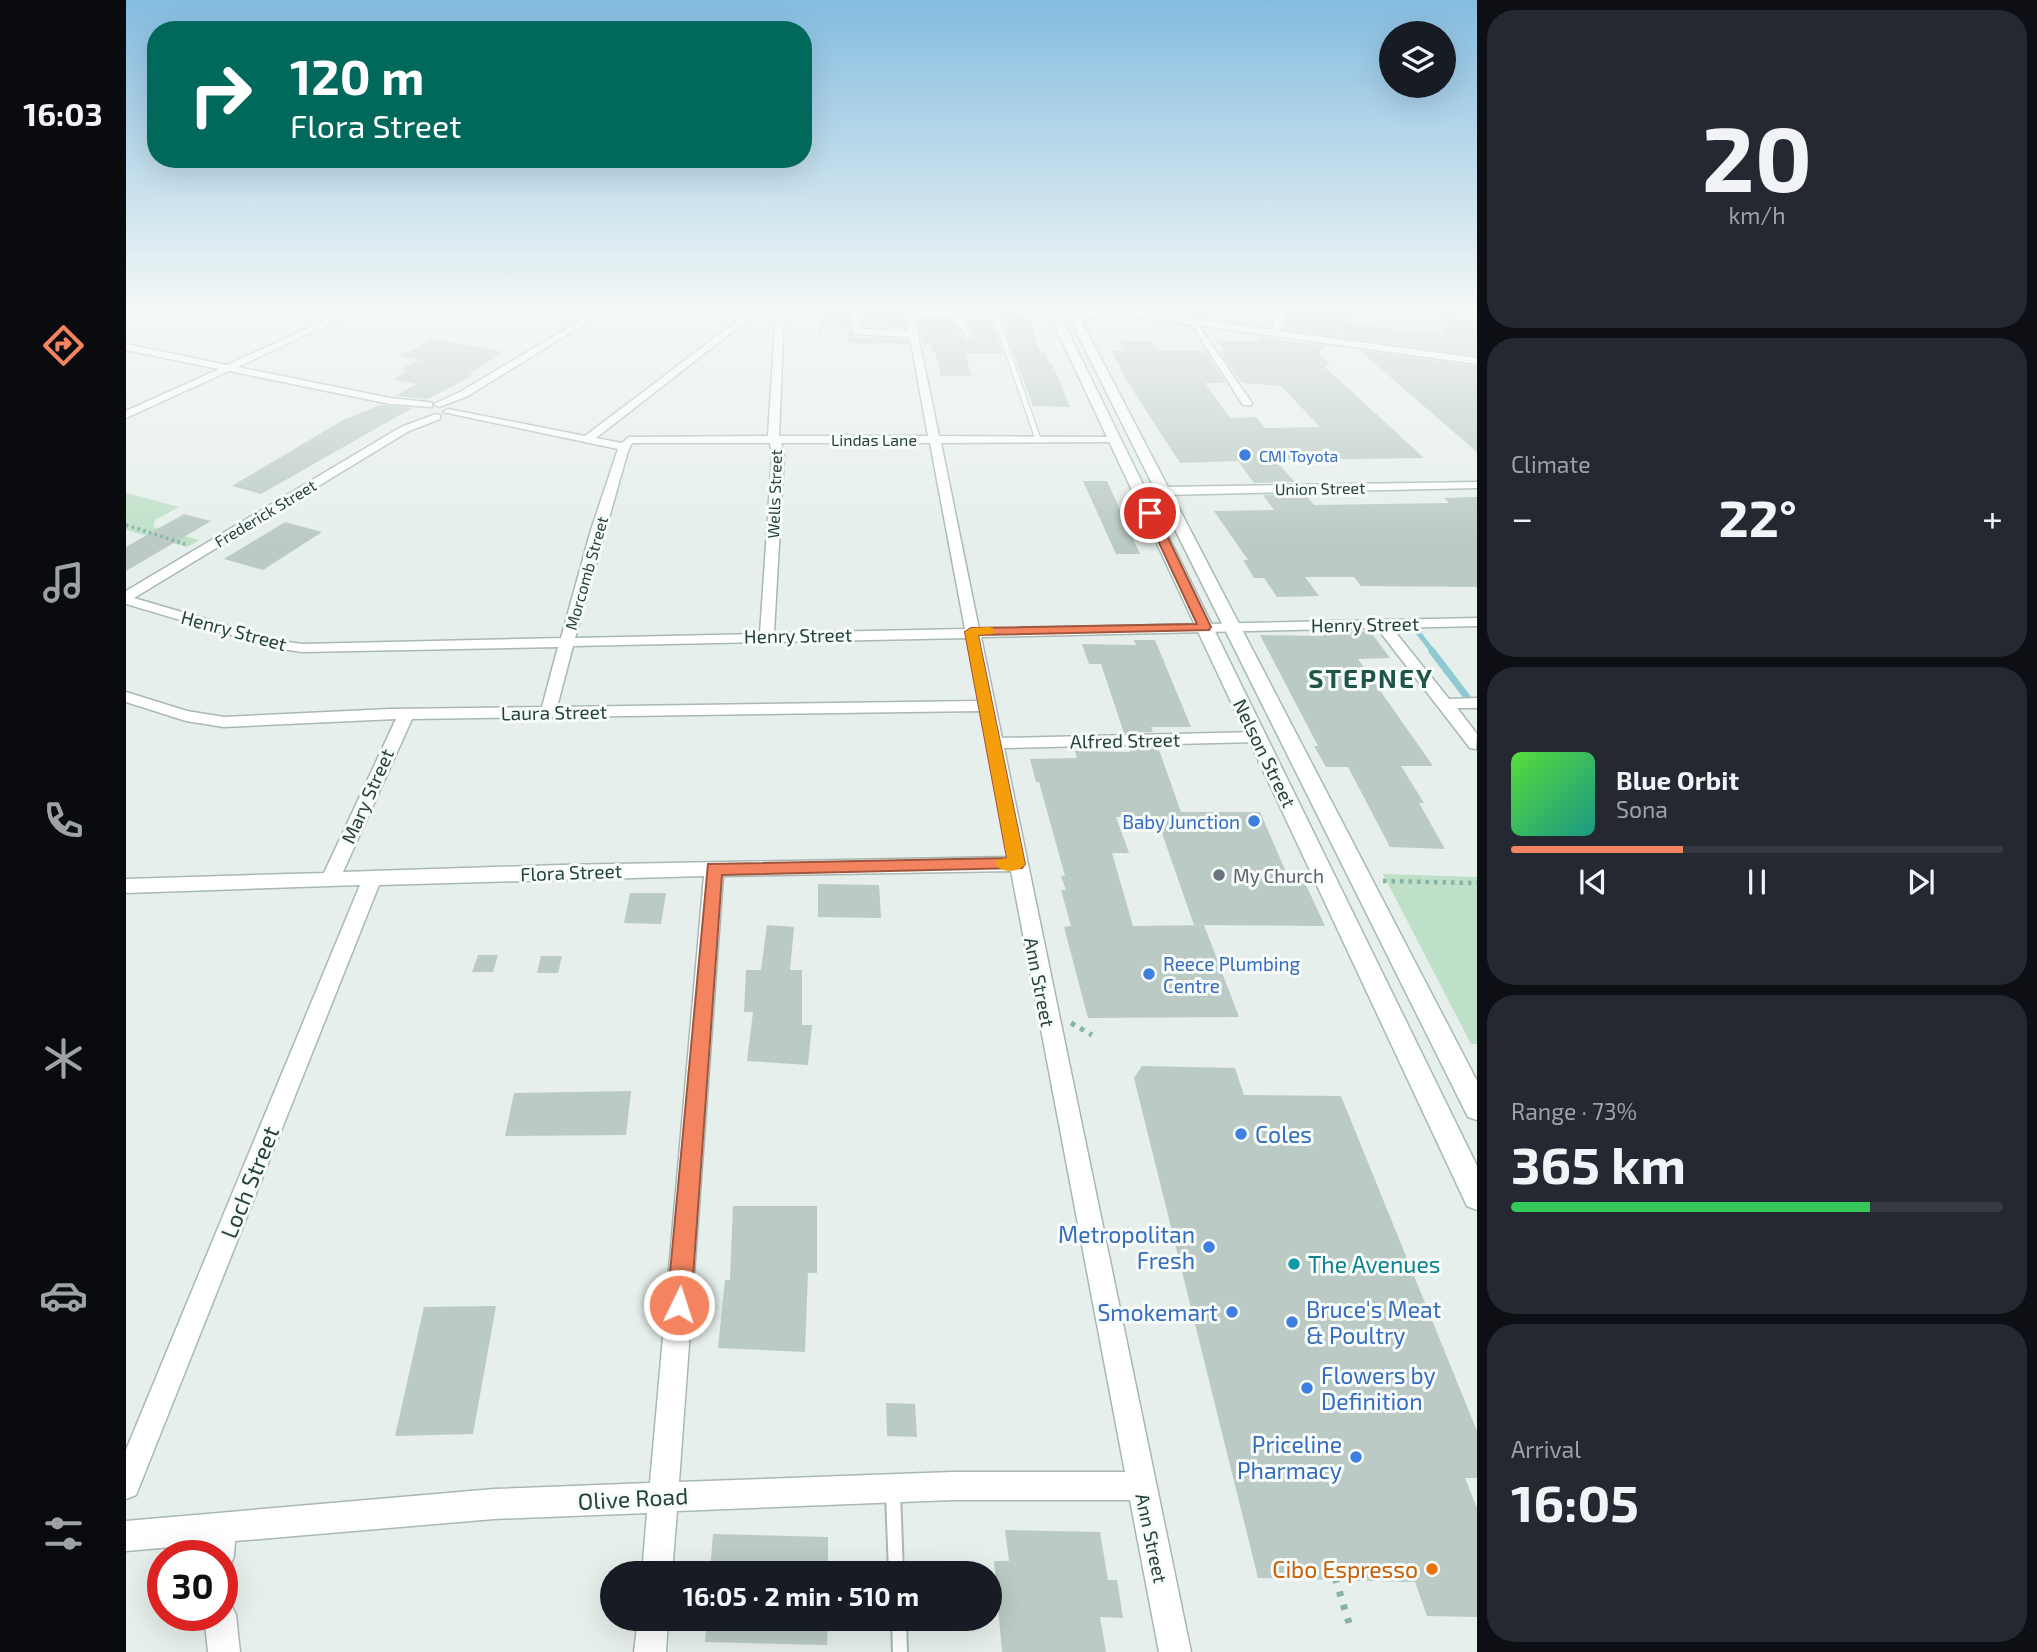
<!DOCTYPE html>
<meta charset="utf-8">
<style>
body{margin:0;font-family:"Exo 2",sans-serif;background:#242831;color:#f1f3f6;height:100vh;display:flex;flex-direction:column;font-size:26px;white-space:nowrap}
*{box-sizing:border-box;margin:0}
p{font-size:23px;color:#9ea1a6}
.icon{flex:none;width:38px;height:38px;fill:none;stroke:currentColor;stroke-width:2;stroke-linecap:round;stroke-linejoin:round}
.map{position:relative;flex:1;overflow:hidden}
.side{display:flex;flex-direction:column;gap:10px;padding:10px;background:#0d0f14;width:560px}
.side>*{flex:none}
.banner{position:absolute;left:21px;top:21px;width:665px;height:147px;border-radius:28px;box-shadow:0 7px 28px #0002;background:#00695c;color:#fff;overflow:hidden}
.fabs{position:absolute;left:1253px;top:21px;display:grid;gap:14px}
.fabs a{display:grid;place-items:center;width:77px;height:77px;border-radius:50%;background:#171b24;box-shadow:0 7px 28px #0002;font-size:35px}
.speed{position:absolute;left:21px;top:1540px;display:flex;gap:14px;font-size:35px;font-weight:700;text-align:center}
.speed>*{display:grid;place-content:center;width:91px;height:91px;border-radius:50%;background:#171b24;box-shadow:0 7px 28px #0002;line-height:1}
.speed .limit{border:10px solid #d22;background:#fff;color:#111}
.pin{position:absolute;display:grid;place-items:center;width:60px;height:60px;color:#fff;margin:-30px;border:4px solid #fff;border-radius:50%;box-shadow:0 2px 7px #0007}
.me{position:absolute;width:77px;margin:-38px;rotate:4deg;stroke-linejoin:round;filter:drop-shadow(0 0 5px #0008)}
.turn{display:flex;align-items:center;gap:24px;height:147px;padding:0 28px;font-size:32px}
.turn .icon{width:91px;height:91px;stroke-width:2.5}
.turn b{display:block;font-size:49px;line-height:60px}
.big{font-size:52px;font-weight:700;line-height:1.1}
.side .tile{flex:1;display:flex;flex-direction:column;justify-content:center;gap:10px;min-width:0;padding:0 24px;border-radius:28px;background:#242831}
.side .dial{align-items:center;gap:0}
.dial b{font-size:91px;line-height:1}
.song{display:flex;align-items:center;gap:21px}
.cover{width:84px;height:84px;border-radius:10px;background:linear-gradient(135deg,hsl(110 70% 55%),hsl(170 70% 35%))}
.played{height:7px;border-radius:4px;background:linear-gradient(90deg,#f4845f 35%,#363941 35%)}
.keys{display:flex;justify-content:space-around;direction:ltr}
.heat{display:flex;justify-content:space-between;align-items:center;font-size:38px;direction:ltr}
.charge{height:10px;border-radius:5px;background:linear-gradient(90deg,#34c759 73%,#363941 0)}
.trip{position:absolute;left:474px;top:1561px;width:402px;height:70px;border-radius:35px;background:#171b24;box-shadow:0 7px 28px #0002;font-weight:700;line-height:70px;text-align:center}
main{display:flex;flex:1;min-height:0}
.menu{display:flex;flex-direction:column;width:126px;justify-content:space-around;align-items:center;background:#090b0e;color:#9ea1a6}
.menu .icon{width:49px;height:49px}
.menu .current{color:#f4845f}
.menu b{font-size:32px;color:#f1f3f6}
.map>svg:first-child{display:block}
.built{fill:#d4dfda}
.green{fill:#bfe0c8}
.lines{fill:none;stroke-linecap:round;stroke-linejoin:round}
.stream-far1{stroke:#8ec9d4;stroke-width:5}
.stream{stroke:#8ec9d4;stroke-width:7}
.building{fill:#bbcac4}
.lane-far1-casing{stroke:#a8b8b2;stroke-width:7}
.lane-casing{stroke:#a8b8b2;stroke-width:18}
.street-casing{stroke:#a8b8b2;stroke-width:3}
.secondary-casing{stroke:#a4bbb3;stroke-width:3}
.path-far3{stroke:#86b3a5;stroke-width:3.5;stroke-dasharray:2.5 3.5;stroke-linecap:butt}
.path-far2{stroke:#86b3a5;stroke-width:4.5;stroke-dasharray:3.5 5;stroke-linecap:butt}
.path-far1{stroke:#86b3a5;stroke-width:5;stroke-dasharray:4.5 6;stroke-linecap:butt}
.path{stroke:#86b3a5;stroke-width:7;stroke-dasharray:5 9;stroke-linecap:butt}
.lane-far1{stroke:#fff;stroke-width:5}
.lane{stroke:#fff;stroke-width:14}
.street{fill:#fff;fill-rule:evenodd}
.secondary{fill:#fff;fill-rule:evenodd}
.route{fill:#f4845f;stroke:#9f563e;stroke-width:2}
.slow{fill:#f59e0b}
.shop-dot{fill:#3f7fe0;stroke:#f7fbf9;stroke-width:2.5}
.worship-dot{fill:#6b7280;stroke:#f7fbf9;stroke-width:2.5}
.culture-dot{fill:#0f9aa8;stroke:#f7fbf9;stroke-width:2.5}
.food-dot{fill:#e8710a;stroke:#f7fbf9;stroke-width:2.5}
.labels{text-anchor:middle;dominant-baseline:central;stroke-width:6;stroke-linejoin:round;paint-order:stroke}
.far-street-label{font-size:16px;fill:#24423a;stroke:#f7fbf9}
.far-shop-label{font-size:16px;fill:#366cbe;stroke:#f7fbf9;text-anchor:start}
.street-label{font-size:19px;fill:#24423a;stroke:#f7fbf9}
.shop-label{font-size:19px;fill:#366cbe;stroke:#f7fbf9;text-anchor:end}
.worship-label{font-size:19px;fill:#5b616d;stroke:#f7fbf9;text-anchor:start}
.near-shop-label{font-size:23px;fill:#366cbe;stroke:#f7fbf9;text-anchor:start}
.near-street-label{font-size:23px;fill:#24423a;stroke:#f7fbf9}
.near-culture-label{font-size:23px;fill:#0d838f;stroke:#f7fbf9;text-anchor:start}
.near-food-label{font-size:23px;fill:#c56008;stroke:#f7fbf9;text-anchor:end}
.district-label{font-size:26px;font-weight:bold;letter-spacing:2px;fill:#1f5548;stroke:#f7fbf9}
</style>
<main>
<nav class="menu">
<b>16:03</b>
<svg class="icon current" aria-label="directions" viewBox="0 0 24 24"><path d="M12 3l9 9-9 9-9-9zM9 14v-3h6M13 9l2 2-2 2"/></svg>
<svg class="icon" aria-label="music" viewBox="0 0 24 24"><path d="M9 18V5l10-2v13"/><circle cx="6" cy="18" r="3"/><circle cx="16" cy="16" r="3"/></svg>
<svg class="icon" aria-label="phone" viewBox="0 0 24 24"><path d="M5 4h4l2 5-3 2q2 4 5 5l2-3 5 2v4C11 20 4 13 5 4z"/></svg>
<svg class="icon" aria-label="climate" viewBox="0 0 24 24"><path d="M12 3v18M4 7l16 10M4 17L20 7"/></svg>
<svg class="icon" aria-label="car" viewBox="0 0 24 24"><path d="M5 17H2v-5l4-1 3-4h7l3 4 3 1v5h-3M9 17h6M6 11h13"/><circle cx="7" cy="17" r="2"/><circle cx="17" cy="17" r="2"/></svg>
<svg class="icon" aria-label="filters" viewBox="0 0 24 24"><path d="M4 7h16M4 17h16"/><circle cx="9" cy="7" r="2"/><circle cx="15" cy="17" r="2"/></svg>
</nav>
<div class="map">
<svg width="1351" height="1652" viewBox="0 0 1351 1652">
<rect width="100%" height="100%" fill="#e6efeb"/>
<polygon class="built" points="988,311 1351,311 1351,361 1149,333"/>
<g class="green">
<polygon points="0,493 53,507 29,520 27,527 73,540 61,547 0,530"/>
<polygon points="1257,874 1351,877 1351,1044 1345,1044"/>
</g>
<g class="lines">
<polyline class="stream-far1" points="1291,631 1308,653"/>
<polyline class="stream" points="1306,651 1341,697"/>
</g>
<g class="building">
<polygon points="695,311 721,311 728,337 782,340 783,344 721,343 723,329 696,324"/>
<polygon points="734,311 777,311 780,328 737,326"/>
<polygon points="872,311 892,311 889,316 903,316 911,345 915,352 920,352 924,365 927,365 944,407 907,406"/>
<polygon points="1161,311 1224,311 1222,323 1318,335 1317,317 1351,321 1351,355 1217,337 1211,332 1208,336 1157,329"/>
<polygon points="791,318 829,319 836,338 841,341 846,336 840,320 865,320 877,353 840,353 845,376 815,376 809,351 806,351 804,344 797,344"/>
<polygon points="1133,337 1199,346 1192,352 1203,363 1199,367 1298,458 1149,460 1169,482 1128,483 1112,461 1054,463 999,378 986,351 999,351 993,341 1026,341 1033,351 1079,351 1100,383 1079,383 1104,418 1130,417 1139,428 1194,427 1155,386 1116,383 1093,351 1099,351 1090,341 1133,341"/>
<polygon points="307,339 352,347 378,352 343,374 348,375 302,399 269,396 290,384 267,380 281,371 274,370 293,360 274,356"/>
<polygon points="1233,350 1351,366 1351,452"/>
<polygon points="254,405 286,408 135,494 106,486 217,420"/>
<polygon points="957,481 981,481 1014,554 990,554"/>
<polygon points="1179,494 1188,505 1323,503 1318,498 1351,497 1351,587 1235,586 1228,577 1179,577 1193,596 1151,597 1138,578 1128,578 1117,560 1122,560 1088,511 1148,510 1137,495"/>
<polygon points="58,514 85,521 0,571 0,547"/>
<polygon points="159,522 196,532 137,570 98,559"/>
<polygon points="1244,631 1264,658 1232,659 1307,766 1275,766 1298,803 1293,803 1319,849 1264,847 1222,767 1200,767 1188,746 1192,746 1134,635 1198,636 1195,632"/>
<polygon points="1008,640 1029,640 1065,727 1025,727 1027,732 998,733 975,664 963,664 956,644 1010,645"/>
<polygon points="1032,747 1055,812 1134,812 1160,872 1174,872 1199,926 1068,925 1030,816 990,817 1003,853 986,853 1007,926 1078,925 1113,1017 962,1018 938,927 945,926 935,890 940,890 935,876 939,876 913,782 910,782 904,759 951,758 949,751 1004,752 1003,748"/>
<polygon points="692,884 753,885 755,918 692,917"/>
<polygon points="504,893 540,893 535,924 498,923"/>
<polygon points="641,925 668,927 664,970 676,970 676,1025 686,1025 682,1065 621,1061 627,1012 618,1012 620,970 635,970"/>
<polygon points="352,955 372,955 367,972 346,972"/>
<polygon points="415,956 436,956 432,973 411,973"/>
<polygon points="1016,1066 1109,1068 1118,1095 1215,1096 1351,1431 1351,1478 1339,1478 1351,1508 1351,1617 1301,1616 1289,1582 1132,1578 1008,1078"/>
<polygon points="505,1091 500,1135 379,1136 388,1093"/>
<polygon points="607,1206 691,1206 691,1273 682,1273 679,1352 592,1348 599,1280 604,1280"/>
<polygon points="370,1306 347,1434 269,1436 298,1307"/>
<polygon points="760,1403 789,1404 791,1437 761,1436"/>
<polygon points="879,1530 974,1532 982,1580 991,1580 997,1618 974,1617 980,1652 876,1652 868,1561 883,1561"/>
<polygon points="587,1534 702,1537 702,1573 584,1573"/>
<polygon points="581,1619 702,1619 701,1645 579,1642"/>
</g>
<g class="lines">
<g class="lane-far1-casing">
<g id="lane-far1">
<polyline points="690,311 691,332"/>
<polyline points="783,313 869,315 912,439"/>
<polyline points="832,314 841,336"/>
</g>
</g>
<g class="lane-casing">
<g id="lane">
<polyline points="767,1493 770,1573"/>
<polyline points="773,1619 774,1652"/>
</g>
</g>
<g class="street-casing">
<g id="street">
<polygon points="220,311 230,311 112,367 264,398 302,402 306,403 306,407 264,404 103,371 0,418 0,411 93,369 0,350 0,344 101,365"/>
<polygon points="470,311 479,311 342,396 313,407 308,404 334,392"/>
<path d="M624 311H633L470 438 496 443 503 437 642 436 650 311H658L653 436H802L784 337 728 334 723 311H731L735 329 783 331 779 311H787L813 436 993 437V441L989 442 815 443 853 629 1351 618V626L1266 628 1323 699 1351 698V708H1331L1351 734 1350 749 1344 748 1251 628 855 637 876 738 1131 732 1139 737 1131 742 878 748 1065 1652H1033L1004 1500H826L551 1511 546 1573H516L521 1513 368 1519 109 1541 108 1556 104 1567 96 1570V1556H78L79 1544 0 1551V1521L368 1489 524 1483 578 876 253 885 14 1485 10 1495 0 1499V1450L234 885 0 893V879L198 873 270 719 98 727 60 721 0 702V692L61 711 98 717 264 709 416 707 432 647 176 652 149 648 0 604V591L275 427 310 414 314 415V419L283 431 8 598 155 641 176 644 435 638 465 530 492 449 317 412 322 409 459 436ZM506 443H644L646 455 634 634 449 638 502 451ZM655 443H804L839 629 648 633 658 455ZM841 638 853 701 431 707 447 646ZM855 711 882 857 434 865 217 872 286 719ZM885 871 999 1472H826L553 1482 597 876Z"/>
<polygon points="1151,311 1159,311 1153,333 1149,336 1145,333"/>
<polygon points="1062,319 1068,319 1126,403 1125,405 1117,405"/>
<polygon points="1351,482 1351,488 1037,495 1031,491 1037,487"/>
<polygon points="96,1600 105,1604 110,1615 114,1652 82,1652 78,1615 96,1615"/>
<polygon points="512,1619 542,1619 540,1652 508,1652"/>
</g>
</g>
<g class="secondary-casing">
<g id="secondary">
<polygon points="922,311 932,311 1351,1166 1351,1210 1341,1206"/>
<polygon points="940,311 950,311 953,316 962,312 1008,311 1351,358 1351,364 996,315 964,318 956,322 1351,1081 1351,1120 1342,1117"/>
</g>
</g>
<polyline class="path-far3" points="0,525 59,544"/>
<polyline class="path-far2" points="1257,881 1351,883"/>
<polyline class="path-far1" points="945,1023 966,1035"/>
<polyline class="path" points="1223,1623 1209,1577 1282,1578"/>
<use href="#lane-far1" class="lane-far1"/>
<use href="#lane" class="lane"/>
<use href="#street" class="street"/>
<use href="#secondary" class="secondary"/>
</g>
<linearGradient id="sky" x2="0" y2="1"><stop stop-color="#84bce0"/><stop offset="0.57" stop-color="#f4f8f6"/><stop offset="1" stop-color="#f4f8f6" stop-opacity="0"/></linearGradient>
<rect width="1351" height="542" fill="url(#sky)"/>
<polygon class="route" points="1024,510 1030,513 1085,627 1083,630 852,635 899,864 896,868 596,875 565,1305 561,1313 553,1317 545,1313 541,1305 582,864 881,858 839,632 845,628 1071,624 1019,513"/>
<path class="slow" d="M863 627 867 628V634L852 635 899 864C894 873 874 873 869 864L872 860 881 858 839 632 845 628Z"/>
<g class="shop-dot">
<circle cx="1119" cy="455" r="7"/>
<circle cx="1128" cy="821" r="7"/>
<circle cx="1023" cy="974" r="7"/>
<circle cx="1115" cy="1134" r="7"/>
<circle cx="1083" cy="1247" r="7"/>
<circle cx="1106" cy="1312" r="7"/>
<circle cx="1166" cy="1322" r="7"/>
<circle cx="1181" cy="1388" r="7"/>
<circle cx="1230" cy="1457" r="7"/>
</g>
<circle class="worship-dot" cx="1093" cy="875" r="7"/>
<circle class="culture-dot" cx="1168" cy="1264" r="7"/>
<circle class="food-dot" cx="1306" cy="1569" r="7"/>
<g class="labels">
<g class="far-street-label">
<text x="748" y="439">Lindas Lane</text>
<text transform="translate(1194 488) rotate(-1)">Union Street</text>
<text transform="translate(648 494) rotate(-88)">Wells Street</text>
<text transform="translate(139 513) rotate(-31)">Frederick Street</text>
<text transform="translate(460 573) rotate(-74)">Morcomb Street</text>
</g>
<g class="far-shop-label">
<text x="1133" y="455">CMI Toyota</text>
</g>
<g class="street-label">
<text transform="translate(1239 624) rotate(-1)">Henry Street</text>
<text transform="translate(108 630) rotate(15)">Henry Street</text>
<text transform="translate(672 635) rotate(-1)">Henry Street</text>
<text transform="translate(428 712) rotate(-1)">Laura Street</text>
<text transform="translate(999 740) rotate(-1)">Alfred Street</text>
<text transform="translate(1139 753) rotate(64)">Nelson Street</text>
<text transform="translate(241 796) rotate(-66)">Mary Street</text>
<text transform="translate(445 872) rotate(-2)">Flora Street</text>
<text transform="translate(914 982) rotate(79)">Ann Street</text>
<text transform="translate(1026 1538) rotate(78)">Ann Street</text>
</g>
<g class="shop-label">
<text x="1114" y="821">Baby Junction</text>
<text x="1037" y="963" text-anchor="start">Reece Plumbing<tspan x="1037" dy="22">Centre</tspan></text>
</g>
<g class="worship-label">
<text x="1107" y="875">My Church</text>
</g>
<g class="near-shop-label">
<text x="1129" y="1134">Coles</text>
<text x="1069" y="1234" text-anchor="end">Metropolitan<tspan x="1069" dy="26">Fresh</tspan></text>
<text x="1180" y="1309">Bruce's Meat<tspan x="1180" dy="26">&amp; Poultry</tspan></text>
<text x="1092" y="1312" text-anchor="end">Smokemart</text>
<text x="1195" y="1375">Flowers by<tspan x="1195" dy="26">Definition</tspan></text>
<text x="1216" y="1444" text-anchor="end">Priceline<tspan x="1216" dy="26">Pharmacy</tspan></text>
</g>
<g class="near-street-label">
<text transform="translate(123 1182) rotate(-68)">Loch Street</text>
<text transform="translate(507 1498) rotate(-3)">Olive Road</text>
</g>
<g class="near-culture-label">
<text x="1182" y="1264">The Avenues</text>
</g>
<g class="near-food-label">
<text x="1292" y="1569">Cibo Espresso</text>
</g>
<g class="district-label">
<text x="1245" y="677">STEPNEY</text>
</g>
</g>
</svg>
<div class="fabs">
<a><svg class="icon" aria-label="layers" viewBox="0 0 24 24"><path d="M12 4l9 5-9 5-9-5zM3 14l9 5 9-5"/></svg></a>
</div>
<div class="speed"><div class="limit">30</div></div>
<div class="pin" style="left:1024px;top:513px;background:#d93025"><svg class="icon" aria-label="arrive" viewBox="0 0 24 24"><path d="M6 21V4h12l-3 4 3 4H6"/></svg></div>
<svg class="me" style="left:553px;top:1305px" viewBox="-20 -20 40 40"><circle r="17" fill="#f4845f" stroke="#fff" stroke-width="3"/><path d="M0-11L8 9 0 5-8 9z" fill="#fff"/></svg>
<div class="trip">16:05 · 2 min · 510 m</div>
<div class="banner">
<div class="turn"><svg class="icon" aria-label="right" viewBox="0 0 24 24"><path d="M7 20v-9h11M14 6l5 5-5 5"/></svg><div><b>120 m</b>Flora Street</div></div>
</div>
</div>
<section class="side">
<div class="tile dial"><b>20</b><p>km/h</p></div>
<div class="tile"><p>Climate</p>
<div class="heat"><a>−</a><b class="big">22°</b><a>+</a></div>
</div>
<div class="tile">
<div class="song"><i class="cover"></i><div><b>Blue Orbit</b><p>Sona</p></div></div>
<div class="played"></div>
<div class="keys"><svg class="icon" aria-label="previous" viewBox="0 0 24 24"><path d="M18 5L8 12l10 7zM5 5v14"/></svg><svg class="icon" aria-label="pause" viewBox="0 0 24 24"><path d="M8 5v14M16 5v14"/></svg><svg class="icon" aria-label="next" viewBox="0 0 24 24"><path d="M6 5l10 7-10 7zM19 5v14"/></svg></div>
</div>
<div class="tile"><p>Range · 73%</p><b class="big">365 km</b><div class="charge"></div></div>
<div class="tile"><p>Arrival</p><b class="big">16:05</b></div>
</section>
</main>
